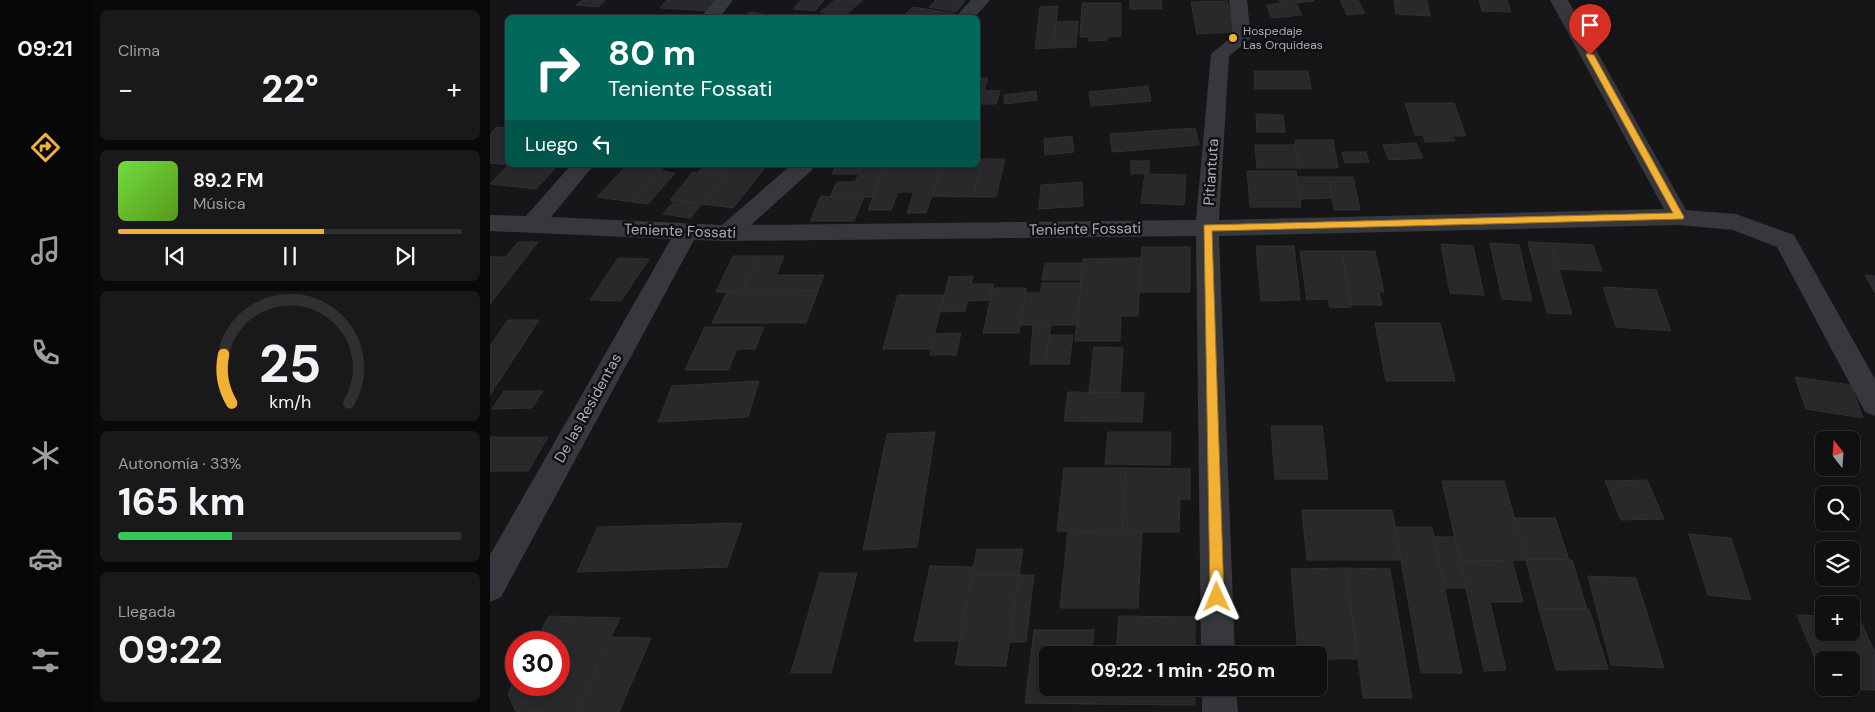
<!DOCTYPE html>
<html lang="es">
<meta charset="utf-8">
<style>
body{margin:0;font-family:"DM Sans",sans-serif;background:#19191b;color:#f1f3f6;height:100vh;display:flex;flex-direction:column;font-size:19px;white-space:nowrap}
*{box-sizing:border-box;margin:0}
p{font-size:16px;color:#9c9d9f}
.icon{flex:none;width:28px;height:28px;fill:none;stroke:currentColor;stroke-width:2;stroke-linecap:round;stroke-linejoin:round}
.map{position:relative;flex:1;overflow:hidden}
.panel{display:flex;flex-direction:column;gap:10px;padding:10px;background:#09090a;width:400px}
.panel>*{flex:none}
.banner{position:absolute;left:15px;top:15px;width:475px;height:152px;border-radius:8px;box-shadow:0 2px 8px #0003,0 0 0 1px #303032;background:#00695c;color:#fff;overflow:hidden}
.needle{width:32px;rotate:343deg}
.buttons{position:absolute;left:1325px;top:431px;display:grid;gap:10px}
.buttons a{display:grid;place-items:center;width:45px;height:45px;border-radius:8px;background:#101012;box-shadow:0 2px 8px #0003,0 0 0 1px #303032;font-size:25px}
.speed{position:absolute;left:15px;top:631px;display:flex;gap:10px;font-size:25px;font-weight:700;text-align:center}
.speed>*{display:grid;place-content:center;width:65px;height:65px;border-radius:50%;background:#101012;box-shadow:0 2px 8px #0003,0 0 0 1px #303032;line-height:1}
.speed .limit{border:8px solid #d22;background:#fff;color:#111}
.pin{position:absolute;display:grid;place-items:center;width:42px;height:42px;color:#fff;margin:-51px -21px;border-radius:50% 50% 50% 0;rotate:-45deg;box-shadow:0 0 5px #0007}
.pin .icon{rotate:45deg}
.me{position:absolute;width:55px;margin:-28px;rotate:359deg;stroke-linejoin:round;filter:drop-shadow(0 0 4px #0008)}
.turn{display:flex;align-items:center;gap:18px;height:105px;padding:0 20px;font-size:22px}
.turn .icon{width:65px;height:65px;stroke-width:2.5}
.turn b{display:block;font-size:35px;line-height:42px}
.then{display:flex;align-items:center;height:48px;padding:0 20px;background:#0003;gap:10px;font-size:19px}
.big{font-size:38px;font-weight:700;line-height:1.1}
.panel .tile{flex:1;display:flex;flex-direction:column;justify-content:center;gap:8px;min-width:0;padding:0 18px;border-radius:8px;background:#19191b}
.panel .dial{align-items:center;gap:0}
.dial svg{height:130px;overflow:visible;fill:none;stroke:#303032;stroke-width:7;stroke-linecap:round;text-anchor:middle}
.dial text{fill:#f1f3f6;stroke:none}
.song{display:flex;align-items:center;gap:15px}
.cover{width:60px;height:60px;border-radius:8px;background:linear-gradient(135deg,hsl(100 70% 55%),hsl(90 70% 35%))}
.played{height:5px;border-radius:2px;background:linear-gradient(90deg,#f2b134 60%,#303032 60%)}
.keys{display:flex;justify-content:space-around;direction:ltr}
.heat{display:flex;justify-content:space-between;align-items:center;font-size:28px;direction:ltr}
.charge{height:8px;border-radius:4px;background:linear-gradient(90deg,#34c759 33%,#303032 0)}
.trip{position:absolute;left:549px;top:646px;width:288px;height:50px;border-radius:8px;background:#101012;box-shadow:0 2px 8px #0003,0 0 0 1px #303032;font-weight:700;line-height:50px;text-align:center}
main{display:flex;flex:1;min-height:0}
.dock{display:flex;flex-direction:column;width:90px;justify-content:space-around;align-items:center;background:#060607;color:#9c9d9f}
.dock .icon{width:35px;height:35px}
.dock .active{color:#f2b134}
.dock b{font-size:22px;color:#f1f3f6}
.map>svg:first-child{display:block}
.building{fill:#29292c;stroke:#303034}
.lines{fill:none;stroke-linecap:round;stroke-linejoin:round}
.street{fill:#37383d;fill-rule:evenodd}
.route{fill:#f2b134;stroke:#9d7322}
.poi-dot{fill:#f2b134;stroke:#111113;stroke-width:2}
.labels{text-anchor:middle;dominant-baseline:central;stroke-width:5;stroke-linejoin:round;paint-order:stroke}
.far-poi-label{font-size:12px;fill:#a8adb8;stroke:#111113;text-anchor:start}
.street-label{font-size:15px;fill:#a8adb8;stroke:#111113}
</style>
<main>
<nav class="dock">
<b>09:21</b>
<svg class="icon active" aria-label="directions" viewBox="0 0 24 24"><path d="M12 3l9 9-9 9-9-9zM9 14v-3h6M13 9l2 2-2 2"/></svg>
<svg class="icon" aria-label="music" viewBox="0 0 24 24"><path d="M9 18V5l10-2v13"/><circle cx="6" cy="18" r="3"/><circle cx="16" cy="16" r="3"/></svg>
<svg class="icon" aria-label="phone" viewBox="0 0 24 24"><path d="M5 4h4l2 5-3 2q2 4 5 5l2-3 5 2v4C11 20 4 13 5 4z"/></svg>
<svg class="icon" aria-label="climate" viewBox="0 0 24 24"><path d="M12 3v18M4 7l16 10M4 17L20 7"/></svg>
<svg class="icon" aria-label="car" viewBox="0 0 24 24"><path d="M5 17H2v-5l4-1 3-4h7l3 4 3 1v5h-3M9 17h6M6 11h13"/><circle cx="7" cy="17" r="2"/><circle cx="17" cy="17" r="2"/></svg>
<svg class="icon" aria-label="filters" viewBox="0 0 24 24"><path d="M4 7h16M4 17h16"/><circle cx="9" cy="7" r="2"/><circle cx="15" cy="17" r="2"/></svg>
</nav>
<section class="panel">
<div class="tile"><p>Clima</p>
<div class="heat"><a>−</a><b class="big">22°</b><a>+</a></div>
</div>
<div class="tile">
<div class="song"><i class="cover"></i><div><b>89.2 FM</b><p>Música</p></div></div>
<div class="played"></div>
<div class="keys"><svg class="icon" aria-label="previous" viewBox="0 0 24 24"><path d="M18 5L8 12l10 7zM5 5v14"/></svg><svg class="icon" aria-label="pause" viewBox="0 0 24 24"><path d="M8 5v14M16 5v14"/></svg><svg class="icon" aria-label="next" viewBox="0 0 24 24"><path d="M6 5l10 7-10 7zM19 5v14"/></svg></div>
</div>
<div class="tile dial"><svg viewBox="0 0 100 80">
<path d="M14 69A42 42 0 1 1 86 69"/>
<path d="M14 69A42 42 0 0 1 9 39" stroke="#f2b134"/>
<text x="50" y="56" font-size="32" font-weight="700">25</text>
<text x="50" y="72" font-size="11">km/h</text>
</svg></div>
<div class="tile"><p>Autonomía · 33%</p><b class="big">165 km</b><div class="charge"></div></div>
<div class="tile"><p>Llegada</p><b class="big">09:22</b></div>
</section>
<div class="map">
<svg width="1385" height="712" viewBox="0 0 1385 712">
<rect width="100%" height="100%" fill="#161618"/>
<g class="building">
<polygon points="92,0 115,0 108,7 86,5"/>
<polygon points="177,0 230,0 220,11 170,8"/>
<polygon points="311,0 334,0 325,11 303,9"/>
<polygon points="345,0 373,0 353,17 330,12"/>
<polygon points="446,0 472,0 475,1 466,12 439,7"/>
<polygon points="640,0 671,0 672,9 640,9"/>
<polygon points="789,0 823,0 824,1 806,3 812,15 782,18 776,5 791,3"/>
<polygon points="850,0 868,0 875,13 857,15"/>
<polygon points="904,0 937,0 940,16 906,14"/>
<polygon points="989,0 1017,0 1021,12 992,11"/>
<polygon points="737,1 744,32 707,34 701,2"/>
<polygon points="592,3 631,3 631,36 617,37 617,40 598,41 599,37 590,37"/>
<polygon points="568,6 563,48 545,49 550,7"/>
<polygon points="423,7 466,14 462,18 413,17"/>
<polygon points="259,12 273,14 269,18 254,18"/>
<polygon points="588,21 586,47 563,48 566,22"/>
<polygon points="764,71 818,71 821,89 765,89"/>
<polygon points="488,78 498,78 494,91 488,90"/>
<polygon points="658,86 661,101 601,106 599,92"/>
<polygon points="488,90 510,91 506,104 488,104"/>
<polygon points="546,91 547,100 515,104 514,95"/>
<polygon points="915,103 964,103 976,136 963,136 965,141 935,142 933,135 925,135"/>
<polygon points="766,114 793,115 795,132 767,132"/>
<polygon points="7,127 18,128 18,165 0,163 0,134"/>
<polygon points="705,128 709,145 622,152 620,134"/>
<polygon points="582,136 584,152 555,155 554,139"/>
<polygon points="805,140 843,140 848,168 809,168"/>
<polygon points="926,143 933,158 899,160 893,145"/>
<polygon points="765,145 805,145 809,168 767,168"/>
<polygon points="852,152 876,152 879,162 855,163"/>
<polygon points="488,159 493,159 483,197 442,196 452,165 488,165"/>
<polygon points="493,159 515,159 506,197 483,197"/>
<polygon points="641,161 659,161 659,173 641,174"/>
<polygon points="18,165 68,165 46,189 0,184"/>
<polygon points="137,165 176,165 143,202 107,197"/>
<polygon points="214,165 244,165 235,176 208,173"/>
<polygon points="244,165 277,165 243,208 212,204"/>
<polygon points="346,165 395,165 382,197 340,197 347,182 365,182 369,174 342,174"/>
<polygon points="395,165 452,165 436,213 417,213 424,192 408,192 401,210 378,210"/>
<polygon points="171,171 185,173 158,204 143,202"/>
<polygon points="757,171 806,171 811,207 760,207"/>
<polygon points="203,172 235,176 212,204 180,200"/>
<polygon points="655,174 696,175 694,205 651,203"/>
<polygon points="806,177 839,177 842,198 810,199"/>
<polygon points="839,177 863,177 870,210 844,210"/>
<polygon points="592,182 593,206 549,209 551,185"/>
<polygon points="331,196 340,197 374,197 364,221 320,221"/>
<polygon points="185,200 212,204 200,218 173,214"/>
<polygon points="28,242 48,242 0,304 0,257 16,257"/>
<polygon points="1038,242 1061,243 1082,314 1057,313"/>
<polygon points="1000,243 1029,245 1042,301 1012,299"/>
<polygon points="1061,243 1103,245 1112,271 1069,269"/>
<polygon points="951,244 983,246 994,295 960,293"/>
<polygon points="766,246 804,246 810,300 771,301"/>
<polygon points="652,247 700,247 700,292 650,292"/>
<polygon points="810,251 852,251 861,307 840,308 838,299 817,300"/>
<polygon points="852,251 885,251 894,292 889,292 892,305 861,305"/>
<polygon points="243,256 268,256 252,292 226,292"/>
<polygon points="268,256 294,256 286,275 334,275 328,291 252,292"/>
<polygon points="128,258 159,259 131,301 100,300"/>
<polygon points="651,258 648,316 631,316 630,341 585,341 593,259"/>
<polygon points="555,263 593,263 591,280 552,280"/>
<polygon points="1375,275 1385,276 1385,293"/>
<polygon points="483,276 481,284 503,284 500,300 477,301 475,311 450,312 459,277"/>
<polygon points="552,283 591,283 587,325 530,325 535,293 550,293"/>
<polygon points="1113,287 1166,290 1181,331 1126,327"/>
<polygon points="503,288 536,288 529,333 493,333"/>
<polygon points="328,291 316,323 222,323 237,292"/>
<polygon points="408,295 454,295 441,349 393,349"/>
<polygon points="18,320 49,320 0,395 0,346"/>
<polygon points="885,323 950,323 965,381 896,381"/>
<polygon points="543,325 561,325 555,364 540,364"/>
<polygon points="215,327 274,327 265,349 247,349 238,370 195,370"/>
<polygon points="471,333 466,355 440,355 445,334"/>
<polygon points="559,335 583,335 579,364 555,364"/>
<polygon points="604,347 633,348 630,393 599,392"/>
<polygon points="1305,377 1361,385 1373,418 1316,409"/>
<polygon points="269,381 258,417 168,422 182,386"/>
<polygon points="14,391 53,391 42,408 2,409"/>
<polygon points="578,392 654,393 652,422 574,421"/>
<polygon points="781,426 832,426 838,479 785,479"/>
<polygon points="445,432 427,547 373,550 397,434"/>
<polygon points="618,432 681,432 680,465 615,464"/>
<polygon points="0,437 58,437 38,471 0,471"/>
<polygon points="574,468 636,468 632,532 567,531"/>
<polygon points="636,468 700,469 700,499 690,499 689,532 632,532"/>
<polygon points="1157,480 1174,519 1131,520 1115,481"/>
<polygon points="952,481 1014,481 1036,560 970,561"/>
<polygon points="812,510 902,510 911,560 817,560"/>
<polygon points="1024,518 1065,518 1079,560 1036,560"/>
<polygon points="252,523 237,567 87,572 108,527"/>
<polygon points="905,527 942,527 972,673 931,673"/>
<polygon points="578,531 652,532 648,608 570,608"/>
<polygon points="1199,534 1241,538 1261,600 1218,595"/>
<polygon points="944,537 965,537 976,588 955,588"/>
<polygon points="487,549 533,549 529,575 482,574"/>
<polygon points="1022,560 1033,602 1000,602 1016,670 994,671 970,561"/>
<polygon points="1036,560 1082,560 1097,609 1049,609"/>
<polygon points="440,566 484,567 470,641 424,641"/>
<polygon points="856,568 868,659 828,659 828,655 808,655 801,569"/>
<polygon points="856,568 900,569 922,698 873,698"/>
<polygon points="330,573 367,573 341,673 301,673"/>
<polygon points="482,574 529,575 516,666 465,665"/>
<polygon points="529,575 544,575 536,642 519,642"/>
<polygon points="1098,576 1146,578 1174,668 1121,665"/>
<polygon points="1049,609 1099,609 1118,669 1066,670"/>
<polygon points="1307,615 1334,616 1334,632 1361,632 1361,617 1369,618 1385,652 1385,690 1337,688 1361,688 1361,660 1334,660 1334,680"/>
<polygon points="59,616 130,618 86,712 26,712 18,694 26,678 26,685 69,685 69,642 45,642"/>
<polygon points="629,616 705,617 705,655 626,655"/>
<polygon points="544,630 604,630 602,655 558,655 558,688 599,688 598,704 535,703"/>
<polygon points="121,637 161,638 129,712 86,712"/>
<polygon points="599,688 705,688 705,705 598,704"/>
</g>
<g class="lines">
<g class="street">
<polygon points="225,0 243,0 229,18 210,18"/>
<polygon points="481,0 500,0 484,18 465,18"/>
<polygon points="739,0 757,0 761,38 739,56 729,220 1174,209 1060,0 1078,0 1196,210 1246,214 1304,235 1385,379 1385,416 1375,412 1287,247 1243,230 1189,225 729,236 745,655 711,655 706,236 237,241 204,240 11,597 0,602 0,555 181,239 0,231 0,215 36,216 81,165 104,165 61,217 232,225 301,165 325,165 322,170 261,225 706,220 721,54 743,36"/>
<polygon points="712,688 746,688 748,712 712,712"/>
</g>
</g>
<polygon class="route" points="1097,53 1104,55 1194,217 1193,219 722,231 734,597 732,602 727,604 722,602 720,597 714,225 1183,213 1096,55"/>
<circle class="poi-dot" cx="743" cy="38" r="5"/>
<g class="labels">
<g class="far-poi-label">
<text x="753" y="31">Hospedaje<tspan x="753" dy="14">Las Orquideas</tspan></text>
</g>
<g class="street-label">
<text transform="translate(721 172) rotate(-86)">Pitiantuta</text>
<text transform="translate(595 229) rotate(-1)">Teniente Fossati</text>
<text transform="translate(190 231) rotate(2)">Teniente Fossati</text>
<text transform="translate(98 408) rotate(-61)">De las Residentas</text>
</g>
</g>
</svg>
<div class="buttons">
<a><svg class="needle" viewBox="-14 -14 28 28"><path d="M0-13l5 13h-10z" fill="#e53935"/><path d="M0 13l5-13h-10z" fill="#9c9d9f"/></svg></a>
<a><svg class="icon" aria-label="search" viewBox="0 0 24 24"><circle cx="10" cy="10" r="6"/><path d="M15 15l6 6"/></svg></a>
<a><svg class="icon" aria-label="layers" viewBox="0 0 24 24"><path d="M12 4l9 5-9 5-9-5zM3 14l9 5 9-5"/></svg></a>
<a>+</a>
<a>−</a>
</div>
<div class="speed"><div class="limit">30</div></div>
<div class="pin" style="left:1100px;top:55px;background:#d93025"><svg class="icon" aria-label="arrive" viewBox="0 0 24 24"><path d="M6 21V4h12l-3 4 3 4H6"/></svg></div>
<svg class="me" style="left:727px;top:597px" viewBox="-20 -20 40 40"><path d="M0-17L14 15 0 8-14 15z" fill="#f2b134" stroke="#fff" stroke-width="4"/></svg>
<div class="trip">09:22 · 1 min · 250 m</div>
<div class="banner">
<div class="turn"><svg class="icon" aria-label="right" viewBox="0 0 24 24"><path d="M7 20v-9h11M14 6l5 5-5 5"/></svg><div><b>80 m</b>Teniente Fossati</div></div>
<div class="then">Luego<svg class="icon" aria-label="left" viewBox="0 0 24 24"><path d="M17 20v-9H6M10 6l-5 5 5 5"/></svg></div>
</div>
</div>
</main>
